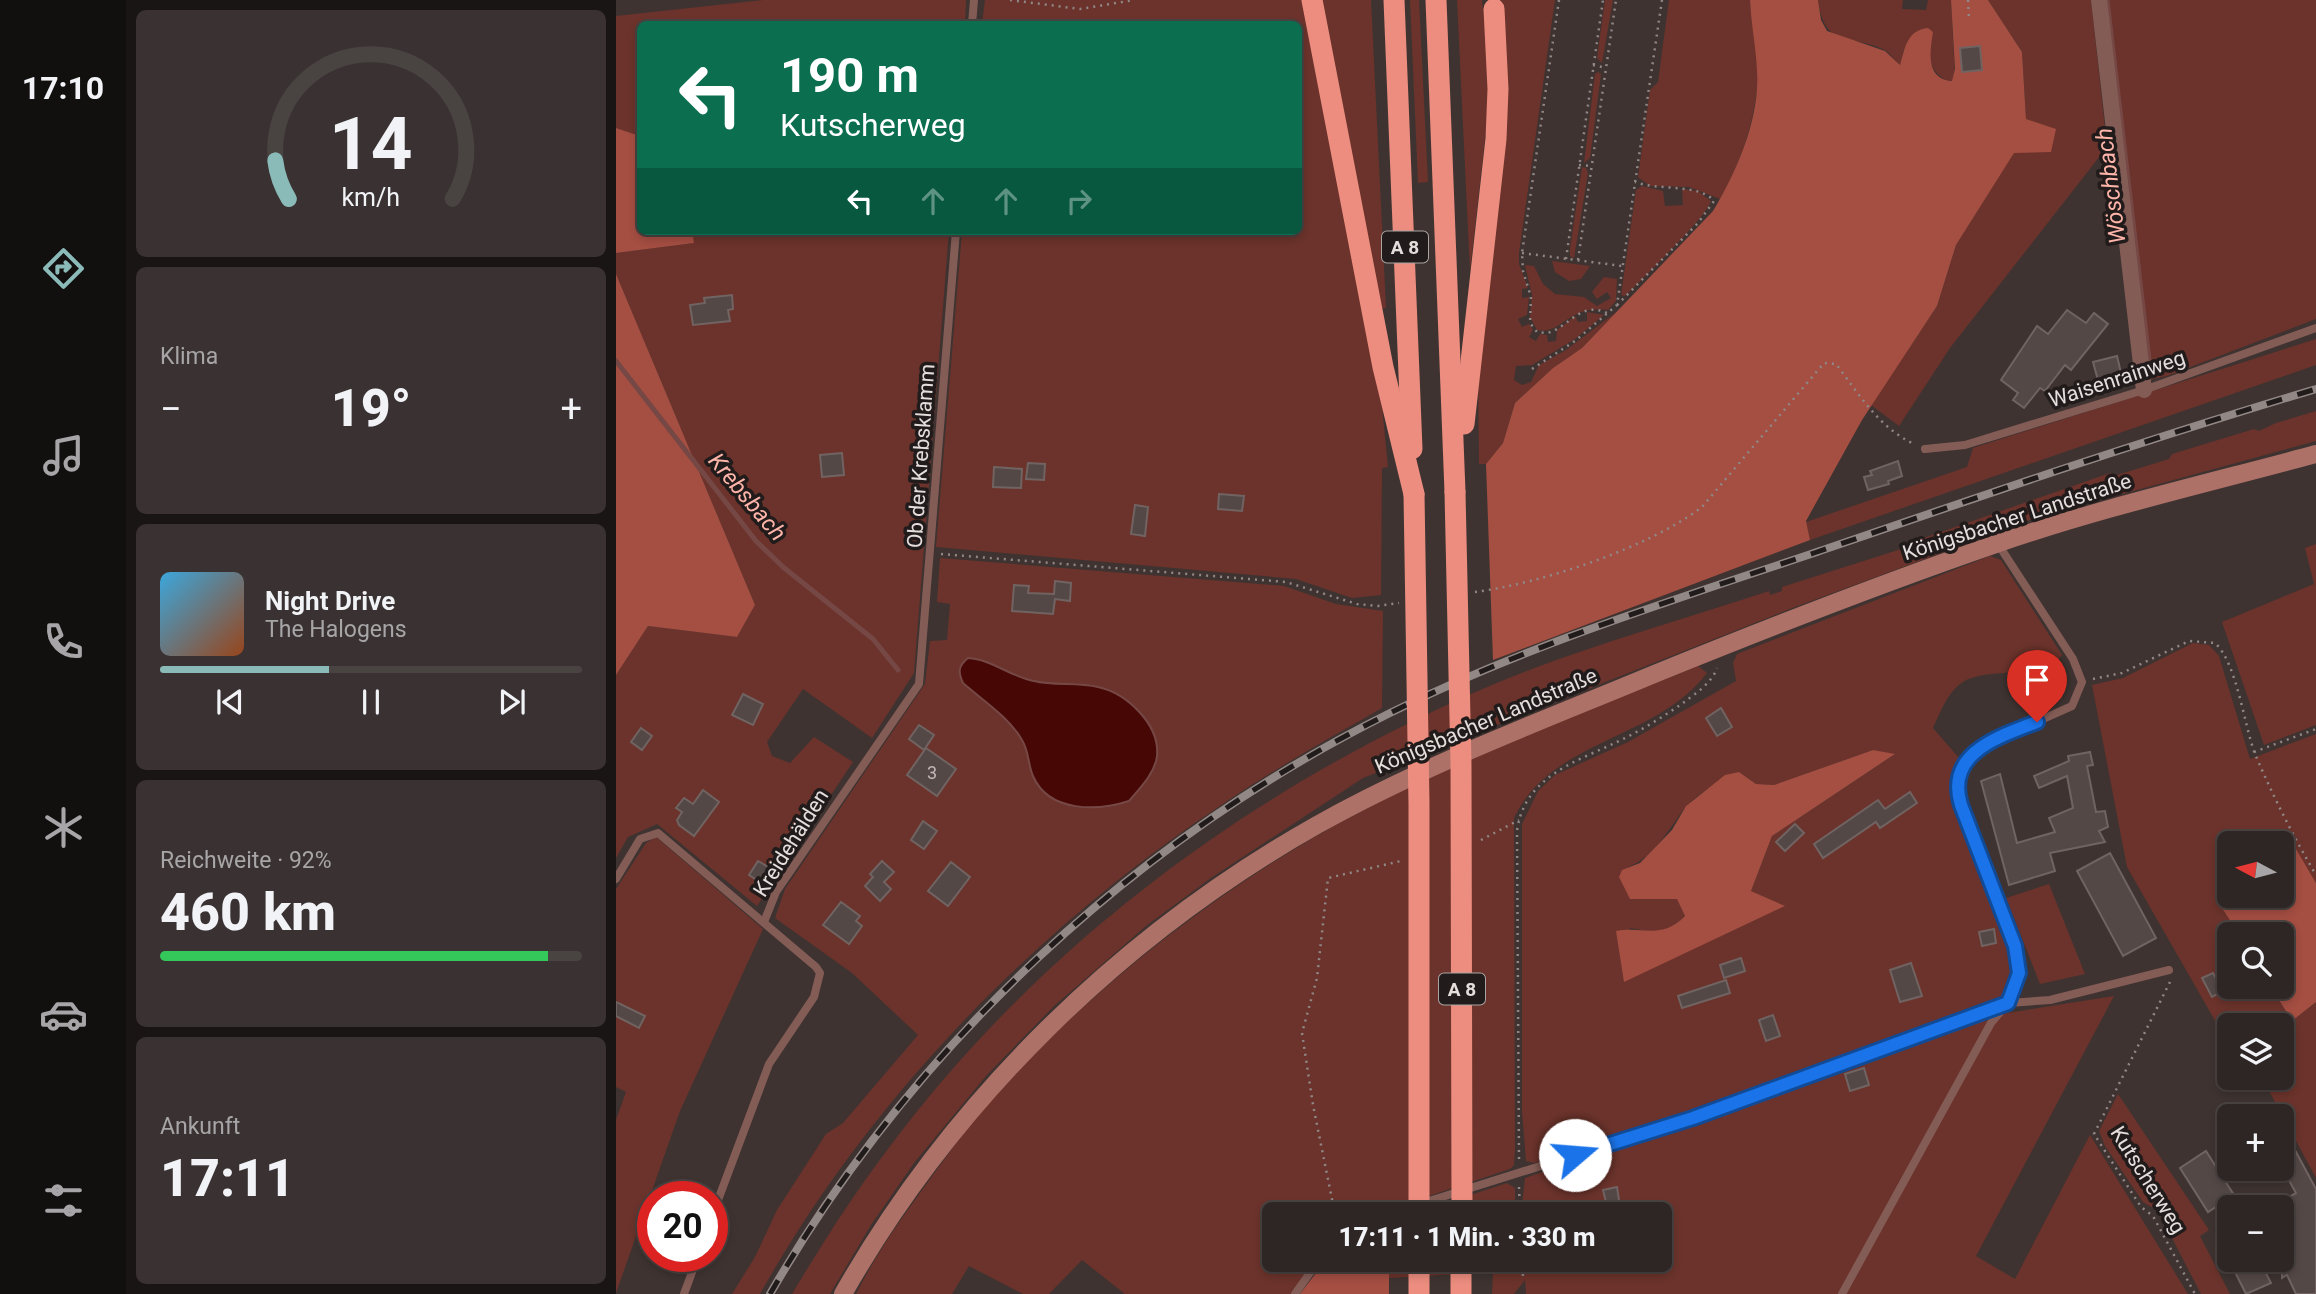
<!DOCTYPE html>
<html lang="de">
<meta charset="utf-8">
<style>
body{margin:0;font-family:Roboto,sans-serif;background:#3a3232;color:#f1f3f6;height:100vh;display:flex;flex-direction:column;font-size:26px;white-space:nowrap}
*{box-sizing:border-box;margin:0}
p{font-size:23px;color:#a7a5a7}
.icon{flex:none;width:38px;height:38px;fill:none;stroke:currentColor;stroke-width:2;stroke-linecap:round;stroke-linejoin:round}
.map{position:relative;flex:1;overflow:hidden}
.sheet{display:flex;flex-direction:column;gap:10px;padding:10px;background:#191514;width:490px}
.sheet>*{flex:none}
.top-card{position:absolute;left:21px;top:21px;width:665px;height:214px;border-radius:10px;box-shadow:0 4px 10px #0003,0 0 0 2px #494342;background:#0b6e4f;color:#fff;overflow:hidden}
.needle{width:46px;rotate:277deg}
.buttons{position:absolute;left:1601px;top:831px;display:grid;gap:14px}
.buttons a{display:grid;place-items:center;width:77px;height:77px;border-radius:10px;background:#2e2625;box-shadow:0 4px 10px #0003,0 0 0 2px #494342;font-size:35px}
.speed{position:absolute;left:21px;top:1181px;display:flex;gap:14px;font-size:35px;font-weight:700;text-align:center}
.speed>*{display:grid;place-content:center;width:91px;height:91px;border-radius:50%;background:#2e2625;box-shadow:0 4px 10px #0003,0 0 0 2px #494342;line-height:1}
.speed .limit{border:10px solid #d22;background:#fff;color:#111}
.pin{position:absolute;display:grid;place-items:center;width:60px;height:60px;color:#fff;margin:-72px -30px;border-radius:50% 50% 50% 0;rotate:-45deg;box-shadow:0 0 7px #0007}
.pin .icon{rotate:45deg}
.me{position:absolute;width:77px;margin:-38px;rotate:72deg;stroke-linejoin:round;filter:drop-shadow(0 0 5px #0008)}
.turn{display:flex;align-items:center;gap:24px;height:147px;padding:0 28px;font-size:32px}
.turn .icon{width:91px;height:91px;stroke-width:2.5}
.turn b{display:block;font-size:49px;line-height:60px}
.lanes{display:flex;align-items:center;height:66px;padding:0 28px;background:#0003;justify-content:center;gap:35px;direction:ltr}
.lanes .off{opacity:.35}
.big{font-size:52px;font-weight:800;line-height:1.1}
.sheet .tile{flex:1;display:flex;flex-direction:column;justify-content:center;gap:10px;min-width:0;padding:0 24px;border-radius:10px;background:#3a3232}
.sheet .dial{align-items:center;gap:0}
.dial svg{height:182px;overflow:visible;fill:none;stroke:#494342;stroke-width:7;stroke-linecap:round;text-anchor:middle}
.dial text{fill:#f1f3f6;stroke:none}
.song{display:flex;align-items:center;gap:21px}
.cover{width:84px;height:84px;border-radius:10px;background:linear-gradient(135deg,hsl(200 70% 55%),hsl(20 70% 35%))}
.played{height:7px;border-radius:4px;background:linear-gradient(90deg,#8bbbb9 40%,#494342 40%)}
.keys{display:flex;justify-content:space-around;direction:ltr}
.heat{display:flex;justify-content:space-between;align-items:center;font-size:38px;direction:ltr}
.charge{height:10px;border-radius:5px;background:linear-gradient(90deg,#34c759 92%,#494342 0)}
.trip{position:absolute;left:646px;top:1202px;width:410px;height:70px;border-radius:10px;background:#2e2625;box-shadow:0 4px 10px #0003,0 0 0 2px #494342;font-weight:800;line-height:70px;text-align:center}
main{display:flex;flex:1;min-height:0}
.tab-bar{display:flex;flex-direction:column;width:126px;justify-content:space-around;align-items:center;background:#120f0f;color:#a7a5a7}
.tab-bar .icon{width:49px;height:49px}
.tab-bar .selected{color:#8bbbb9}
.tab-bar b{font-size:32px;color:#f1f3f6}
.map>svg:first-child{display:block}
.green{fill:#6b332b;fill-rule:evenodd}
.forest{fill:#a54e42}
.water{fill:#470704;stroke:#764845;stroke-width:2}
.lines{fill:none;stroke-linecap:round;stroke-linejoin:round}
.stream{stroke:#764845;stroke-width:5}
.building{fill:#544846;stroke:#706361;stroke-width:2}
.path{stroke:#908786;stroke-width:2.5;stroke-dasharray:2 5;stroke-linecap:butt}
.service{stroke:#845c56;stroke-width:8}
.minor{stroke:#845c56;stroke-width:16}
.secondary{stroke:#ae7167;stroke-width:18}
.motorway{stroke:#ec8d7f;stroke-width:21}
.rail-casing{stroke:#928987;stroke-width:8}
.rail{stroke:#211c1b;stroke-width:5;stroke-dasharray:16;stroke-linecap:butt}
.motorway-bridge{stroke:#ec8d7f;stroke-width:21}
.route-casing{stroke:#114b97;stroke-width:18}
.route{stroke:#1a73e8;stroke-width:12}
.labels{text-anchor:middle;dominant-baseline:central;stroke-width:7;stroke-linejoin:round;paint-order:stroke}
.number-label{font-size:18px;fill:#c1b8b7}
.shield{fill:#211c1b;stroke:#aaa4a3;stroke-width:2}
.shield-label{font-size:19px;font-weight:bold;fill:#e5dedd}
.street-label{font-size:21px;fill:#e5dedd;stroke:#211c1b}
.water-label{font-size:23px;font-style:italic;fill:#ffb5a9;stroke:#211c1b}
</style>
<main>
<nav class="tab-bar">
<b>17:10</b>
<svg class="icon selected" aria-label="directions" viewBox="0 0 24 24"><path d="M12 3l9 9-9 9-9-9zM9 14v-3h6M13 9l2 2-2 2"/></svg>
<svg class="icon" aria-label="music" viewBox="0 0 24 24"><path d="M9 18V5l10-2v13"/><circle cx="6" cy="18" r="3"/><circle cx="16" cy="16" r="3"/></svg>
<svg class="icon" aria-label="phone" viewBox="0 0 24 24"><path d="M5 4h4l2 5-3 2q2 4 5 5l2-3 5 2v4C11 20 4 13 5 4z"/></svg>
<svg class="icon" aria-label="climate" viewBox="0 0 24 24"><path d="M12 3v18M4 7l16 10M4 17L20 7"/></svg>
<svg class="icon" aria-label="car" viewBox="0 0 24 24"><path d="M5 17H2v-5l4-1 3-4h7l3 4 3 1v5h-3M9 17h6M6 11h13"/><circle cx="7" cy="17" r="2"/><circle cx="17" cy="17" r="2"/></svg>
<svg class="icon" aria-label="filters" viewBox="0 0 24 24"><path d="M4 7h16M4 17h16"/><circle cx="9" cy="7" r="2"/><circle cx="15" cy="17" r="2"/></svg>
</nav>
<section class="sheet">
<div class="tile dial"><svg viewBox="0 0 100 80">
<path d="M14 69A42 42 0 1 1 86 69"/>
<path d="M14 69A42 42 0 0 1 8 52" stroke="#8bbbb9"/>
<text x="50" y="56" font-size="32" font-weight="700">14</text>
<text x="50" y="72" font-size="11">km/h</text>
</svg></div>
<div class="tile"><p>Klima</p>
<div class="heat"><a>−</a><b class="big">19°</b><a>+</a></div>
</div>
<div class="tile">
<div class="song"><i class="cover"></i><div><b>Night Drive</b><p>The Halogens</p></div></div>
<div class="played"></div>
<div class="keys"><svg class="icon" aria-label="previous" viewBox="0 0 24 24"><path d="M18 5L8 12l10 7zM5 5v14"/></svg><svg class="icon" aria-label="pause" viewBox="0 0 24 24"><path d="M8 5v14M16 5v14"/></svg><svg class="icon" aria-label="next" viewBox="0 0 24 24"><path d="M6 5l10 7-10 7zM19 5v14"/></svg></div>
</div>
<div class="tile"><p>Reichweite · 92%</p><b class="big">460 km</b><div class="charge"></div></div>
<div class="tile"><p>Ankunft</p><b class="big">17:11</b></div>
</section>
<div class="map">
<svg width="1700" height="1294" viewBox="0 0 1700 1294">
<rect width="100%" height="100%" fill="#3e3331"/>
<g class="green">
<polygon points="147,0 350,0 349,24 24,24 24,136 0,128 0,16"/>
<polygon points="369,0 689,0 765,396 772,467 766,468 765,595 736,598 680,579 320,547 346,231 682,231 682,24 366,24"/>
<polygon points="704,0 755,0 770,308 766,308"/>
<polygon points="794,0 803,0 812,182 802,183"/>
<polygon points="841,0 866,0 867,9 871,9 875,86 854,271"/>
<polygon points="885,0 939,0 903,253 903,264 912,288 906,289 906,298 913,297 911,315 902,319 906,327 913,324 917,330 913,337 920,341 924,334 931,335 932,342 940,341 941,330 959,316 962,322 971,321 971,312 988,315 959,339 916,365 900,366 898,380 906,385 915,382 923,365 950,350 1000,312 966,348 937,368 899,403 887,443 870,464 863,464 862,369 888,51"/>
<polygon points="989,0 997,0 986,63 981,58"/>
<path d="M1053 0H1134C1135 25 1143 51 1142 76 1140 117 1125 164 1104 199L1073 187 1034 186 1022 177 1034 90 1042 82Z"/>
<path d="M1202 0H1287L1286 9 1310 10 1312 0H1335L1339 77 1336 81C1319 80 1309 58 1315 42L1288 49 1284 65C1279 61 1275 54 1269 50 1233 33 1209 50 1202 0Z"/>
<polygon points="1372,0 1475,0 1491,147 1334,348 1283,426 1255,405 1321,306 1340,245 1398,152 1435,151 1410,119 1406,52"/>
<polygon points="1487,0 1700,0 1700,319 1551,376 1531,380"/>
<polygon points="982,72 985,74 974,158 968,163 979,74"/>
<polygon points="966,167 970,168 972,173 958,258 954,256 954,249"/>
<path d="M1026 186 1047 191 1049 206 1067 205 1066 189 1082 191 1095 201C1088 220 1027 278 1009 296L1005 295 1020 190Z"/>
<polygon points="76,231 333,231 298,673 256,738 187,689 151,742 156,756 174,763 198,737 237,762 141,906 41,824 12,837 0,858 0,675 32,626 121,637 139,605 0,274 0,253 77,243"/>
<polygon points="936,261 974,266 965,279 953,281 939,272"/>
<path d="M909 265 918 266 927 284 939 294 968 297 981 306 995 298 991 292 981 299 976 292 988 277 1001 279 1000 301 992 310C952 304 945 336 921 330L914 317 916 295Z"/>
<polygon points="1700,339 1700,365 1194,540 1190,522 1351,467 1357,448"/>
<path d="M1700 411V441L1422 517 1179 607 747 778 595 878 530 926 437 1007 370 1076 298 1163 255 1225 214 1294H176C206 1244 237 1195 272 1149 426 942 640 785 876 685 966 647 1060 622 1153 591L1154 595 1166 591V587L1304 543 1305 539 1494 473 1501 475 1553 459 1556 454 1638 429 1643 431 1660 423Z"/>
<polygon points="1700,544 1700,725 1648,745 1606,622 1698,584 1689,548"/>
<path d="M1374 556 1385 560 1446 655C1429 681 1373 666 1347 682 1332 691 1324 713 1317 728L1343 758 1336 780V800L1396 955 1393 985 1385 998 1053 1122 918 1163 910 1161 906 1111V824L922 791 939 775 1012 742 1120 681 1117 663 1121 654ZM1257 750 1278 755 1156 836 1135 891 1168 906 1008 981 1014 928C1039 933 1050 934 1069 916L1061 898 1014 899 1012 867C1037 858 1053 829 1068 809 1077 797 1109 776 1123 772L1140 784 1158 785Z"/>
<path d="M324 558 668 586 720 604 767 611 766 708C712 739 658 769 607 804 421 927 253 1099 144 1294H116L139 1257 161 1210 210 1134 227 1123 302 1035 236 973 159 918 169 889 309 684 314 641 331 640 334 604 321 602Z"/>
<polygon points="1577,643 1593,645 1603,656 1634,759 1700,734 1700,883 1680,850 1666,861 1666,844 1614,844 1614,896 1622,896 1607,908 1623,934 1614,934 1614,987 1655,987 1676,1021 1700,1002 1700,1178 1651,1087 1640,1089 1634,1078 1666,1078 1666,1026 1614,1026 1613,1045 1511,867 1476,685 1507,678"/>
<path d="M1082 666 1091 673C1041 740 935 739 898 818L899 1148 898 1165 894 1169 759 1214H658V1260H698L675 1294H509L466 1260 433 1294H407L353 1266 336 1294H240C263 1248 289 1214 319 1172 337 1149 352 1124 371 1103 465 1000 577 908 697 838 818 768 952 718 1082 666Z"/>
<polygon points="40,837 147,929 64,1111 0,1293 0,1120 10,1092 0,1087 0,889 30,843"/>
<polygon points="1433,884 1469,974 1424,984 1390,898"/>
<polygon points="1498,996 1360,1256 1399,1279 1474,1135 1572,1294 910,1294 909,1280 898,1294 876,1294 877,1272 773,1278 773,1260 903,1260 904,1263 906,1260 1043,1260 1043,1214 905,1214 909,1178 1373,1016"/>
<polygon points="1502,1094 1593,1230 1584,1236 1614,1294 1585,1294 1542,1211 1527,1202 1489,1146 1483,1131"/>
<polygon points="891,1183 899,1188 899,1214 796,1214"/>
</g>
<g class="forest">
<path d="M1134 0H1202L1205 20 1211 31 1269 51 1284 65C1289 48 1291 30 1312 28L1317 32C1314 51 1309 79 1336 81L1339 69 1335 0H1372L1406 52 1410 119 1440 129 1435 152 1398 153 1340 245 1321 306 1246 420 1190 521 1194 540 877 660 870 464 887 443 899 403 937 368 966 348 1097 211C1121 171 1144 118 1141 71 1140 47 1135 24 1134 0Z"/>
<polygon points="0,128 24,136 24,231 76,231 78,243 0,253"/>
<polygon points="0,274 139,605 121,637 32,626 0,675"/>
<path d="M1257 750 1279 754 1156 836 1135 891 1169 906 1008 982 1000 931C1029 926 1045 940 1069 916L1061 899H1014L1003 877 1006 870 1024 863 1056 830 1070 806 1109 775 1123 772 1140 784 1158 785Z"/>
<polygon points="1680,849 1700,883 1700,1002 1676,1021 1655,987 1666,987 1666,934 1623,934 1606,908 1622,896 1666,896 1666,861"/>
<polygon points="710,1260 773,1260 773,1294 684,1294"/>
</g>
<path class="water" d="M352 658C375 659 395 677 418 681 438 686 461 682 482 687 510 693 544 724 541 756 539 773 524 788 513 801 482 811 433 813 417 776 412 765 413 751 406 740 393 717 366 700 347 683 342 672 342 666 352 658Z"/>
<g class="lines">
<g class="stream">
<polyline points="1491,0 1534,368"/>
<polyline points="0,361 140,541 167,567 257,639 282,670"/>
</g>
</g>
<g class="building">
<polygon points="1364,46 1366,70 1346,72 1344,48"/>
<polygon points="116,295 117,309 112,310 114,321 77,325 74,305 89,303 88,298"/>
<polygon points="1451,310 1470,323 1478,313 1492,324 1455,370 1449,365 1429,391 1424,388 1408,408 1397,400 1402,393 1385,380 1421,326 1432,334"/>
<polygon points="1501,356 1506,377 1483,384 1477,362"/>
<polygon points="226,453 228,475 206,477 204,455"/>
<polygon points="1282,461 1286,476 1272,481 1273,484 1252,490 1248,477 1256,475 1254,471"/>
<polygon points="412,463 429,464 428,480 410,479"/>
<polygon points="378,467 406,469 405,488 377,487"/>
<polygon points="603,494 628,496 626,511 602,509"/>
<polygon points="519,505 532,507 529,536 515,534"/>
<polygon points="439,581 455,583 454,601 439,599 437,614 396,611 398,585 413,586 412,593 438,594"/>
<polygon points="127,694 147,704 137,725 116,715"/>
<polygon points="1105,708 1116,727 1101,736 1090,718"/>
<polygon points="303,725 318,735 308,750 293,739"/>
<polygon points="25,728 36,736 26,750 15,742"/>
<polygon points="310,748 340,769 321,796 291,775"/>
<polygon points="1474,752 1477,765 1471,766 1480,812 1489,811 1492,827 1483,831 1489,842 1434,853 1439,871 1393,885 1365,781 1384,774 1401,843 1439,832 1433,818 1457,808 1451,776 1423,788 1418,776 1453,761 1452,756"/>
<polygon points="87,790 103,802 78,836 63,825 61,820 66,812 60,808 68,798 77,804"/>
<polygon points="1294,792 1301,803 1264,828 1260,822 1207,858 1198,844 1262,800 1269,809"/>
<polygon points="307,821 321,831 308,849 295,840"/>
<polygon points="1179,824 1188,833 1169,851 1160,842"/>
<polygon points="1494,853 1540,938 1507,956 1461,871"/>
<polygon points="142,861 156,869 147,884 133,875"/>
<polygon points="266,861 278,872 268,882 275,889 264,901 249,886 257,877 254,874"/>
<polygon points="335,862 354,877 332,906 312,891"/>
<polygon points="225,902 244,916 240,921 246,926 233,944 207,925"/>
<polygon points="1378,929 1380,943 1366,946 1363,932"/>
<polygon points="1125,958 1129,971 1108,978 1104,965"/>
<polygon points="1295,963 1306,996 1284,1002 1274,970"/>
<polygon points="1597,973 1607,991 1596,997 1586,978"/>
<polygon points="1110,980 1114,993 1066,1008 1062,996"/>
<polygon points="0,1002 29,1016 23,1028 0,1016"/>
<polygon points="1157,1015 1164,1036 1150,1041 1143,1020"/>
<polygon points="1248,1068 1253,1085 1234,1091 1229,1074"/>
<polygon points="1666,1126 1700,1189 1700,1294 1680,1294 1671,1275 1666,1278 1666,1201 1680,1193 1666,1168"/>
<polygon points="1590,1151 1618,1195 1592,1212 1564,1168"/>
<polygon points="1001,1187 1004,1207 992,1210 987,1190"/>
<polygon points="1628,1260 1643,1260 1655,1283 1630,1294 1616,1266"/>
</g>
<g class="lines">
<g class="path">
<polyline points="394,0 464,9 518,0"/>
<path d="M943 0 906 253 907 271 915 297 914 323 921 332 931 333C953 328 965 299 993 314"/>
<polyline points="1352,0 1353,19"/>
<polyline points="977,65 990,68"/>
<polyline points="963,165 976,166"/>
<polyline points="906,253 1006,266"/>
<polyline points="950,259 987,0"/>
<polyline points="962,260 1000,0"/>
<path d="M1001 305 1082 223 1098 201C1083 183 1042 191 1019 182"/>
<polyline points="916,369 959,341 1001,305 1046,0"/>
<polyline points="325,554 670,582 741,604 762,606 783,603"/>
<path d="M859 592C926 583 1032 548 1086 507L1208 363 1220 364C1243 394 1262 427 1298 444"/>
<path d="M1477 679 1506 673 1573 641 1599 643C1621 663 1628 725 1639 754 1657 796 1677 836 1700 875"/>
<polyline points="1638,752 1700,729"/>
<polyline points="865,840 903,820"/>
<polyline points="1554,982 1478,1134 1525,1207 1537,1216 1579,1294"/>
<path d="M903 1159 901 831C908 777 959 762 1001 742 1024 731 1047 717 1067 703 1079 694 1096 683 1101 668"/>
<polyline points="903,1187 904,1214"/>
<polyline points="719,1214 697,1105 686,1033 701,978 712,878 785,861"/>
<polyline points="906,1260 907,1277"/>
</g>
<g class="service">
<polyline points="356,24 358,0"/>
<polyline points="1309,449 1349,445 1528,390 1700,328"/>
<polyline points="0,879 24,839 42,833 200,967 204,973 198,997 153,1064 96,1216"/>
<polyline points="148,922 160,892 303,684 340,231"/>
<polyline points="772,1214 1077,1118 1392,1003 1403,973 1399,946 1341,794 1347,764 1366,746 1456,706 1466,682 1457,659 1382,544"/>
<polyline points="68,1294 82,1256"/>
<polyline points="679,1294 703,1260"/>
<polyline points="1226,1294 1375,1023 1392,1003 1434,1000 1553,970"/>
</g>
<polyline class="minor" points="1483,0 1528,390"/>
<path class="secondary" d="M227 1294C337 1100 506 935 701 825 808 765 923 722 1036 675 1149 629 1264 584 1380 544 1484 508 1593 483 1700 454"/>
<g class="motorway">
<polyline points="696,0 767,367 798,494"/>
<polyline points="778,0 796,449"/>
<polyline points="820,0 839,492"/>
<polyline points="848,424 880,139 882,89 878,9"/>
<polyline points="803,1294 803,1260"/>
<polyline points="845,1294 845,1260"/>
</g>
<g class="rail-casing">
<path id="rail" d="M154 1294C297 1046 518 840 774 713 909 646 1055 601 1198 553 1365 496 1531 439 1700 389"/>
</g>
<use href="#rail" class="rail"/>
<g class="motorway-bridge">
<polyline points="839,492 845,764 846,1214"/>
<polyline points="798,494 803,804 803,1214"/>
</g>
</g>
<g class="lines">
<g class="route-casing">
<path id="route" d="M959 1155 1077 1118 1392 1003 1403 973 1399 946 1345 805C1329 753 1382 737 1421 722"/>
</g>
<use href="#route" class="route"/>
</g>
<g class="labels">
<g class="number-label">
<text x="316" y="772">3</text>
</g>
<g class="shield">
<rect x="766" y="231.5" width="46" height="31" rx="5"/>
<rect x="823" y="973.5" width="46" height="31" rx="5"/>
</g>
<g class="shield-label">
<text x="789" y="247">A 8</text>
<text x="846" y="989">A 8</text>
</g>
<g class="street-label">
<text transform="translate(1501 379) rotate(-18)">Waisenrainweg</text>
<text transform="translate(305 456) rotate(-86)">Ob der Krebsklamm</text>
<text transform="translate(1401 517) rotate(-18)">Königsbacher Landstraße</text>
<text transform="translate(870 721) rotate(-23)">Königsbacher Landstraße</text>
<text transform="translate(175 843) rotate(-58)">Kreidehälden</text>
<text transform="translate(1532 1180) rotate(58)">Kutscherweg</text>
</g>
<g class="water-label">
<text transform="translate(1495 186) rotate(-97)">Wöschbach</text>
<text transform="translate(131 497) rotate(50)">Krebsbach</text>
</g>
</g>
</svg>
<div class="buttons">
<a><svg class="needle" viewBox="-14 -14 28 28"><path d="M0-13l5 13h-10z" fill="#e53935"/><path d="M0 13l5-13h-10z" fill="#a7a5a7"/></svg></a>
<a><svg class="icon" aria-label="search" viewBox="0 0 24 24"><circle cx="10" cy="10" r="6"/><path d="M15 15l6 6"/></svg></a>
<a><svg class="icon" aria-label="layers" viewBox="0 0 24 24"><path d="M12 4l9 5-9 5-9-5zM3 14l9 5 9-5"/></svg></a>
<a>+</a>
<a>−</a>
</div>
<div class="speed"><div class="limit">20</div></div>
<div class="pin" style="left:1421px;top:722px;background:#d93025"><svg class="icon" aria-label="arrive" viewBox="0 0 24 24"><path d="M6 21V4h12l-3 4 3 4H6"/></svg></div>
<svg class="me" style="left:959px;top:1155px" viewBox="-20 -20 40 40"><circle r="19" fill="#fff"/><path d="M0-13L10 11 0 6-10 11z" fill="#1a73e8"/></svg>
<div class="trip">17:11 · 1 Min. · 330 m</div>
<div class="top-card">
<div class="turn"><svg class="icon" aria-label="left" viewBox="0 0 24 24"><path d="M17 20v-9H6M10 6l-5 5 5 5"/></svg><div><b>190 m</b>Kutscherweg</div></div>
<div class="lanes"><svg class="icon" aria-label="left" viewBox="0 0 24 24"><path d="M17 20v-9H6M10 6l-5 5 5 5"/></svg><svg class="icon off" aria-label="ahead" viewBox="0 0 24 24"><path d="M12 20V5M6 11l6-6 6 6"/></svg><svg class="icon off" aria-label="ahead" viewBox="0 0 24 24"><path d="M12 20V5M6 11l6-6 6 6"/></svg><svg class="icon off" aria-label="right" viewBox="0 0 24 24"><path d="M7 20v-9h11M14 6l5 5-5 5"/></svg></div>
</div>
</div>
</main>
